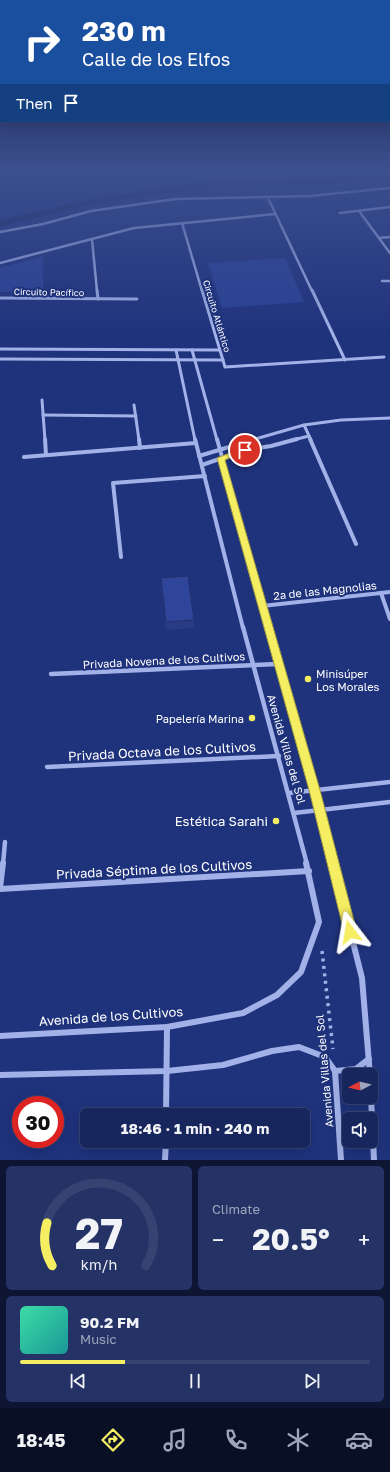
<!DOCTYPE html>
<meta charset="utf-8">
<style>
body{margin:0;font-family:"Golos Text",sans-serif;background:#243266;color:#f1f3f6;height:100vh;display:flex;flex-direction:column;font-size:15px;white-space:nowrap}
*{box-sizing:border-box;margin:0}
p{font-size:13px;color:#9ea5bc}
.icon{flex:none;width:22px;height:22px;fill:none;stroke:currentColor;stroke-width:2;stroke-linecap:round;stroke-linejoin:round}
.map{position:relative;height:1160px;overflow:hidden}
.drawer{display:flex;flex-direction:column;gap:6px;padding:6px;background:#0d1533;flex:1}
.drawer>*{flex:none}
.hud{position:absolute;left:0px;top:0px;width:390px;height:122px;box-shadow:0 4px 16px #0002,0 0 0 1px #364372;background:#1a4fa0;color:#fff;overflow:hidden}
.needle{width:26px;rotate:263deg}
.buttons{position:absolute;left:342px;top:1068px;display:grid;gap:8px}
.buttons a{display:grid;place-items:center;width:36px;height:36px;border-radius:6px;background:#17265d;box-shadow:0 4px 16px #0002,0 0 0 1px #364372;font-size:20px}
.speed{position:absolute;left:12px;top:1096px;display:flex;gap:8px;font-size:20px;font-weight:700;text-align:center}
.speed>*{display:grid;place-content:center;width:52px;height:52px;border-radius:50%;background:#17265d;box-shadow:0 4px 16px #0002,0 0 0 1px #364372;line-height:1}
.speed .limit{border:6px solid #d22;background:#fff;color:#111}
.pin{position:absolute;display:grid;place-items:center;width:34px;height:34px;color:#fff;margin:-17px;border:2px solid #fff;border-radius:50%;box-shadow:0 1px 4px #0007}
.me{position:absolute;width:44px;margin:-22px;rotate:346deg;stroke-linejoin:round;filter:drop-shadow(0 0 3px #0008)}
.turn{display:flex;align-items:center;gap:14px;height:84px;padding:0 16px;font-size:18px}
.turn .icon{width:52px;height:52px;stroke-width:2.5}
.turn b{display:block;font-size:28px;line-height:34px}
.then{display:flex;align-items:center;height:38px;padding:0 16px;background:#0003;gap:8px;font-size:15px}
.big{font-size:30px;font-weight:700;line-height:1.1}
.drawer .tile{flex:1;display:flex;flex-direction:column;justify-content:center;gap:6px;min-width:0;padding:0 14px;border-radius:6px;background:#243266}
.drawer .dial{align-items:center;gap:0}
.dial svg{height:104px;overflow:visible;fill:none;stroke:#364372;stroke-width:7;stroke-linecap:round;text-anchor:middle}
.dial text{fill:#f1f3f6;stroke:none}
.song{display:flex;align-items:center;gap:12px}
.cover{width:48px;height:48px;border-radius:6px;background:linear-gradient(135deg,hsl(160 70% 55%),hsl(180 70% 35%))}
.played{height:4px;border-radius:2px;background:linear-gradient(90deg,#f5ed62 30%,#364372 30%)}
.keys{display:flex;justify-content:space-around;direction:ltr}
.heat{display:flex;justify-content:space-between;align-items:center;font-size:22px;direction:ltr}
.drawer .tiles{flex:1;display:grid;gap:6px;grid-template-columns:1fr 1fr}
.tile:last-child{grid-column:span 2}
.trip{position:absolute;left:80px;top:1108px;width:230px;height:40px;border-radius:6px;background:#17265d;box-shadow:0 4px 16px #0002,0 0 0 1px #364372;font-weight:700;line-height:40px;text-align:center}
.menu{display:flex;height:64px;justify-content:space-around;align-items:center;background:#090f25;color:#9ea5bc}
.menu .icon{width:28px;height:28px}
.menu .on{color:#f5ed62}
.menu b{font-size:18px;color:#f1f3f6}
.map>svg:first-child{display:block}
.green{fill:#294095}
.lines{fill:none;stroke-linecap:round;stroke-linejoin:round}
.canal{fill:#15225c;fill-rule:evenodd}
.path{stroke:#a2b1e7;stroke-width:3.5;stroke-dasharray:3 4.5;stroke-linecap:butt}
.street-far4{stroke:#a2b1e7;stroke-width:2.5}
.street-far3{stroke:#a2b1e7;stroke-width:3}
.street-far2{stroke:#a2b1e7;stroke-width:4}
.street-far1{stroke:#a2b1e7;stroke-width:4.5}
.street{stroke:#a2b1e7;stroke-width:6}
.wall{fill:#283b84}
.building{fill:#2f459a;stroke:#21306c}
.route{fill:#f5ed62;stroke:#9f9a40}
.poi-dot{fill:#f5ed62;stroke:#1f327c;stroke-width:1.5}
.labels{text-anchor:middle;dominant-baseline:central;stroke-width:4;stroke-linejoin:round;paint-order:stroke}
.far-street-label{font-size:9px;fill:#fff;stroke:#1f327c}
.street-label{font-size:11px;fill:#fff;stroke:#1f327c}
.poi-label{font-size:11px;fill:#fff;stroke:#1f327c;text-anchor:start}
.near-street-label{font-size:13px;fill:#fff;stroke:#1f327c}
.near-poi-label{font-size:13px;fill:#fff;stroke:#1f327c;text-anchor:end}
</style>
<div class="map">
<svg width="390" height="1160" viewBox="0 0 390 1160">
<rect width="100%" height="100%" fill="#1f327c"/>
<g class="green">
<polygon points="43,256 43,292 0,292 0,268"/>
<polygon points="285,258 304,302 222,308 208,263"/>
</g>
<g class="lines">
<polygon class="canal" points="390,175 390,181 196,189 100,203 0,226 0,220 100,197 196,183"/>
<polyline class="path" points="322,951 333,1049"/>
<g class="street-far4">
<polyline points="269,200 312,291"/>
<polyline points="359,211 390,253"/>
<polyline points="340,213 390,207"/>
<polyline points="182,223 202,291"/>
<polyline points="0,232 43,224 91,211 175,199 310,196 390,188"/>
<polyline points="379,238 390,237"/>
<polyline points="92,239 97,291"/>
<polyline points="0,263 134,228 275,214"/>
<polyline points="382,281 390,281"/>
</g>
<g class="street-far3">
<polyline points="97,290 98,299"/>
<polyline points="202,290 225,367 384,357"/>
<polyline points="312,290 345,360"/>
<polyline points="0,298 137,299"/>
<polyline points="0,349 220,350"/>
<polyline points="176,350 195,440"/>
<polyline points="192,350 217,440"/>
<polyline points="0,359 223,360"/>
<polyline points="42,400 45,440"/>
<polyline points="134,405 139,440"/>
<polyline points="43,415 136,416"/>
<polyline points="304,425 311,440"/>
<polyline points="252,440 304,425 341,420 390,418"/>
<polyline points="293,440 309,436"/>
</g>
<g class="street-far2">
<polyline points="45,439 46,455"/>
<polyline points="139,439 140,448"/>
<polyline points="195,439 243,628"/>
<polyline points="217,439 270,628"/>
<polyline points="310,439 356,544"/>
<polyline points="199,456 256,439"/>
<polyline points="24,457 196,443"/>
<polyline points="202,465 245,450 271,446 297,439"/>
<polyline points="121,557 113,483 205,476"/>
<polyline points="381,593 390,619"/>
<polyline points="262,606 390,592"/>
</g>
<g class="street-far1">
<polyline points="243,627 307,864"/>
<polyline points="269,627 315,790 333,864"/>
<polyline points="51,674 278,664"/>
<polyline points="47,767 279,756"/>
<polyline points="289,793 390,782"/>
<polyline points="294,813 390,802"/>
<polyline points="3,864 5,842"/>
</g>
<g class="street">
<polyline points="333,863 362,978 370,1075"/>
<polyline points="0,888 3,863"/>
<polyline points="0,889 309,871"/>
<polyline points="0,1036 167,1027 243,1013 277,995 301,972 319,922 306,863"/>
<polyline points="335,1071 341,1160"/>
<polyline points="335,1071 356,1069 369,1059"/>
<polyline points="0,1075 167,1071 223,1065 272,1051 299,1047 325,1057 335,1071"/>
<polyline points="371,1097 374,1160"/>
<polyline points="166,1115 167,1027"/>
<polyline points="165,1160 166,1141"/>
</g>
</g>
<polygon class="wall" points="161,578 194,620 194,628 166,630 161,586"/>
<polygon class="building" points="188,576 194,620 166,622 161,578"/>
<linearGradient id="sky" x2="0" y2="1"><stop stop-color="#111c44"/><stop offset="0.51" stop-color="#3c4f8e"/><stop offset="1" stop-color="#3c4f8e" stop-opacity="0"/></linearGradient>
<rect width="390" height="334" fill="url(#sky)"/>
<polygon class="route" points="245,447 249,450 247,451 225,460 320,790 357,932 355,937 350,938 346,937 344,932 309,790 217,458"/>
<g class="poi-dot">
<circle cx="308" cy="679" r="4"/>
<circle cx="252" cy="718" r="4"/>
<circle cx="276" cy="821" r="4"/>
</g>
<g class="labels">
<g class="far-street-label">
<text transform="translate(49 292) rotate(1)">Circuito Pacífico</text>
<text transform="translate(217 316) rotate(73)">Circuito Atlántico</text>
</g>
<g class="street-label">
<text transform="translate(325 590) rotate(-6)">2a de las Magnolias</text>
<text transform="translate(164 660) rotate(-3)">Privada Novena de los Cultivos</text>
<text transform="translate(287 749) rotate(74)">Avenida Villas del Sol</text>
<text transform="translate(324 1071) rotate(-95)">Avenida Villas del Sol</text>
</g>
<g class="poi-label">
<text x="316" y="673">Minisúper<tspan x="316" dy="13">Los Morales</tspan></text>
<text x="244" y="718" text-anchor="end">Papelería Marina</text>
</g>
<g class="near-street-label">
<text transform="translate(162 751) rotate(-3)">Privada Octava de los Cultivos</text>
<text transform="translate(154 869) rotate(-3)">Privada Séptima de los Cultivos</text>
<text transform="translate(111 1016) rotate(-4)">Avenida de los Cultivos</text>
</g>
<g class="near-poi-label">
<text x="268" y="821">Estética Sarahi</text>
</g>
</g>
</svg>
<div class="buttons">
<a><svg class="needle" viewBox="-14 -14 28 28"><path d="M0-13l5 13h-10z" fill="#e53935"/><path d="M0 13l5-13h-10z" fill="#9ea5bc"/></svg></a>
<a><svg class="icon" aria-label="sound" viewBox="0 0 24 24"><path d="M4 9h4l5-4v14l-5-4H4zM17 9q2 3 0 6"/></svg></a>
</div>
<div class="speed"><div class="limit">30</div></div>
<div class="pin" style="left:245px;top:450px;background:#d93025"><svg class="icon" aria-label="arrive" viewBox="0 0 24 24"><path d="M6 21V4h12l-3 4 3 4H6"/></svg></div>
<svg class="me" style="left:350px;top:932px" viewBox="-20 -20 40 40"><path d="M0-17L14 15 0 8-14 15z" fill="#f5ed62" stroke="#fff" stroke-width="4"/></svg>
<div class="trip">18:46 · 1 min · 240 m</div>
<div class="hud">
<div class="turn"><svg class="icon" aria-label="right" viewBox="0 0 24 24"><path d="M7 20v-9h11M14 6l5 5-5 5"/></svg><div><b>230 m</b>Calle de los Elfos</div></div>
<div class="then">Then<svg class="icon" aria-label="arrive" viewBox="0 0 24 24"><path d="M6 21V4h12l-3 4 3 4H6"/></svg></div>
</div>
</div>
<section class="drawer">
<div class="tiles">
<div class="tile dial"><svg viewBox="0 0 100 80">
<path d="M14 69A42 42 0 1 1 86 69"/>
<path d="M14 69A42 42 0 0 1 10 36" stroke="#f5ed62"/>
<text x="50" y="56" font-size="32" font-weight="700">27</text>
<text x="50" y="72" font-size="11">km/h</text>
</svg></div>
<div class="tile"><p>Climate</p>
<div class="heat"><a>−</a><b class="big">20.5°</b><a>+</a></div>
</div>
<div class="tile">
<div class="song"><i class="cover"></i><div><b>90.2 FM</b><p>Music</p></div></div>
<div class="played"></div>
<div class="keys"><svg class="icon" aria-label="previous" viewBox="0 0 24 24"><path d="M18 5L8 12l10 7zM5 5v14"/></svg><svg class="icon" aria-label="pause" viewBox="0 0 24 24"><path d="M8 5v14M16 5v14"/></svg><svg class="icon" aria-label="next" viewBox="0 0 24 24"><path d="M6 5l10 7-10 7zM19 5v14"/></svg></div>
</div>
</div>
</section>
<nav class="menu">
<b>18:45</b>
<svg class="icon on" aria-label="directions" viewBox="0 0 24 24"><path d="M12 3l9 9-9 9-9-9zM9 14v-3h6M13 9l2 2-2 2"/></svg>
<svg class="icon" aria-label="music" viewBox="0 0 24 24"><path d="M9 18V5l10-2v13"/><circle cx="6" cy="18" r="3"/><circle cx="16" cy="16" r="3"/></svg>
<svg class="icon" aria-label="phone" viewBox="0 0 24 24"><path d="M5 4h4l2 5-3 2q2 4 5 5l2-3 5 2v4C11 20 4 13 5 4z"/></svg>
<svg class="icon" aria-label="climate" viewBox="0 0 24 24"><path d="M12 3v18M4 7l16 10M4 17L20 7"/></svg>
<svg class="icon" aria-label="car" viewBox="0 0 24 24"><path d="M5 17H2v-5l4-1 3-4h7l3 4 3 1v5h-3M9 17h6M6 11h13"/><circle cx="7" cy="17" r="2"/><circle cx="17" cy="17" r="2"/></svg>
</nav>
